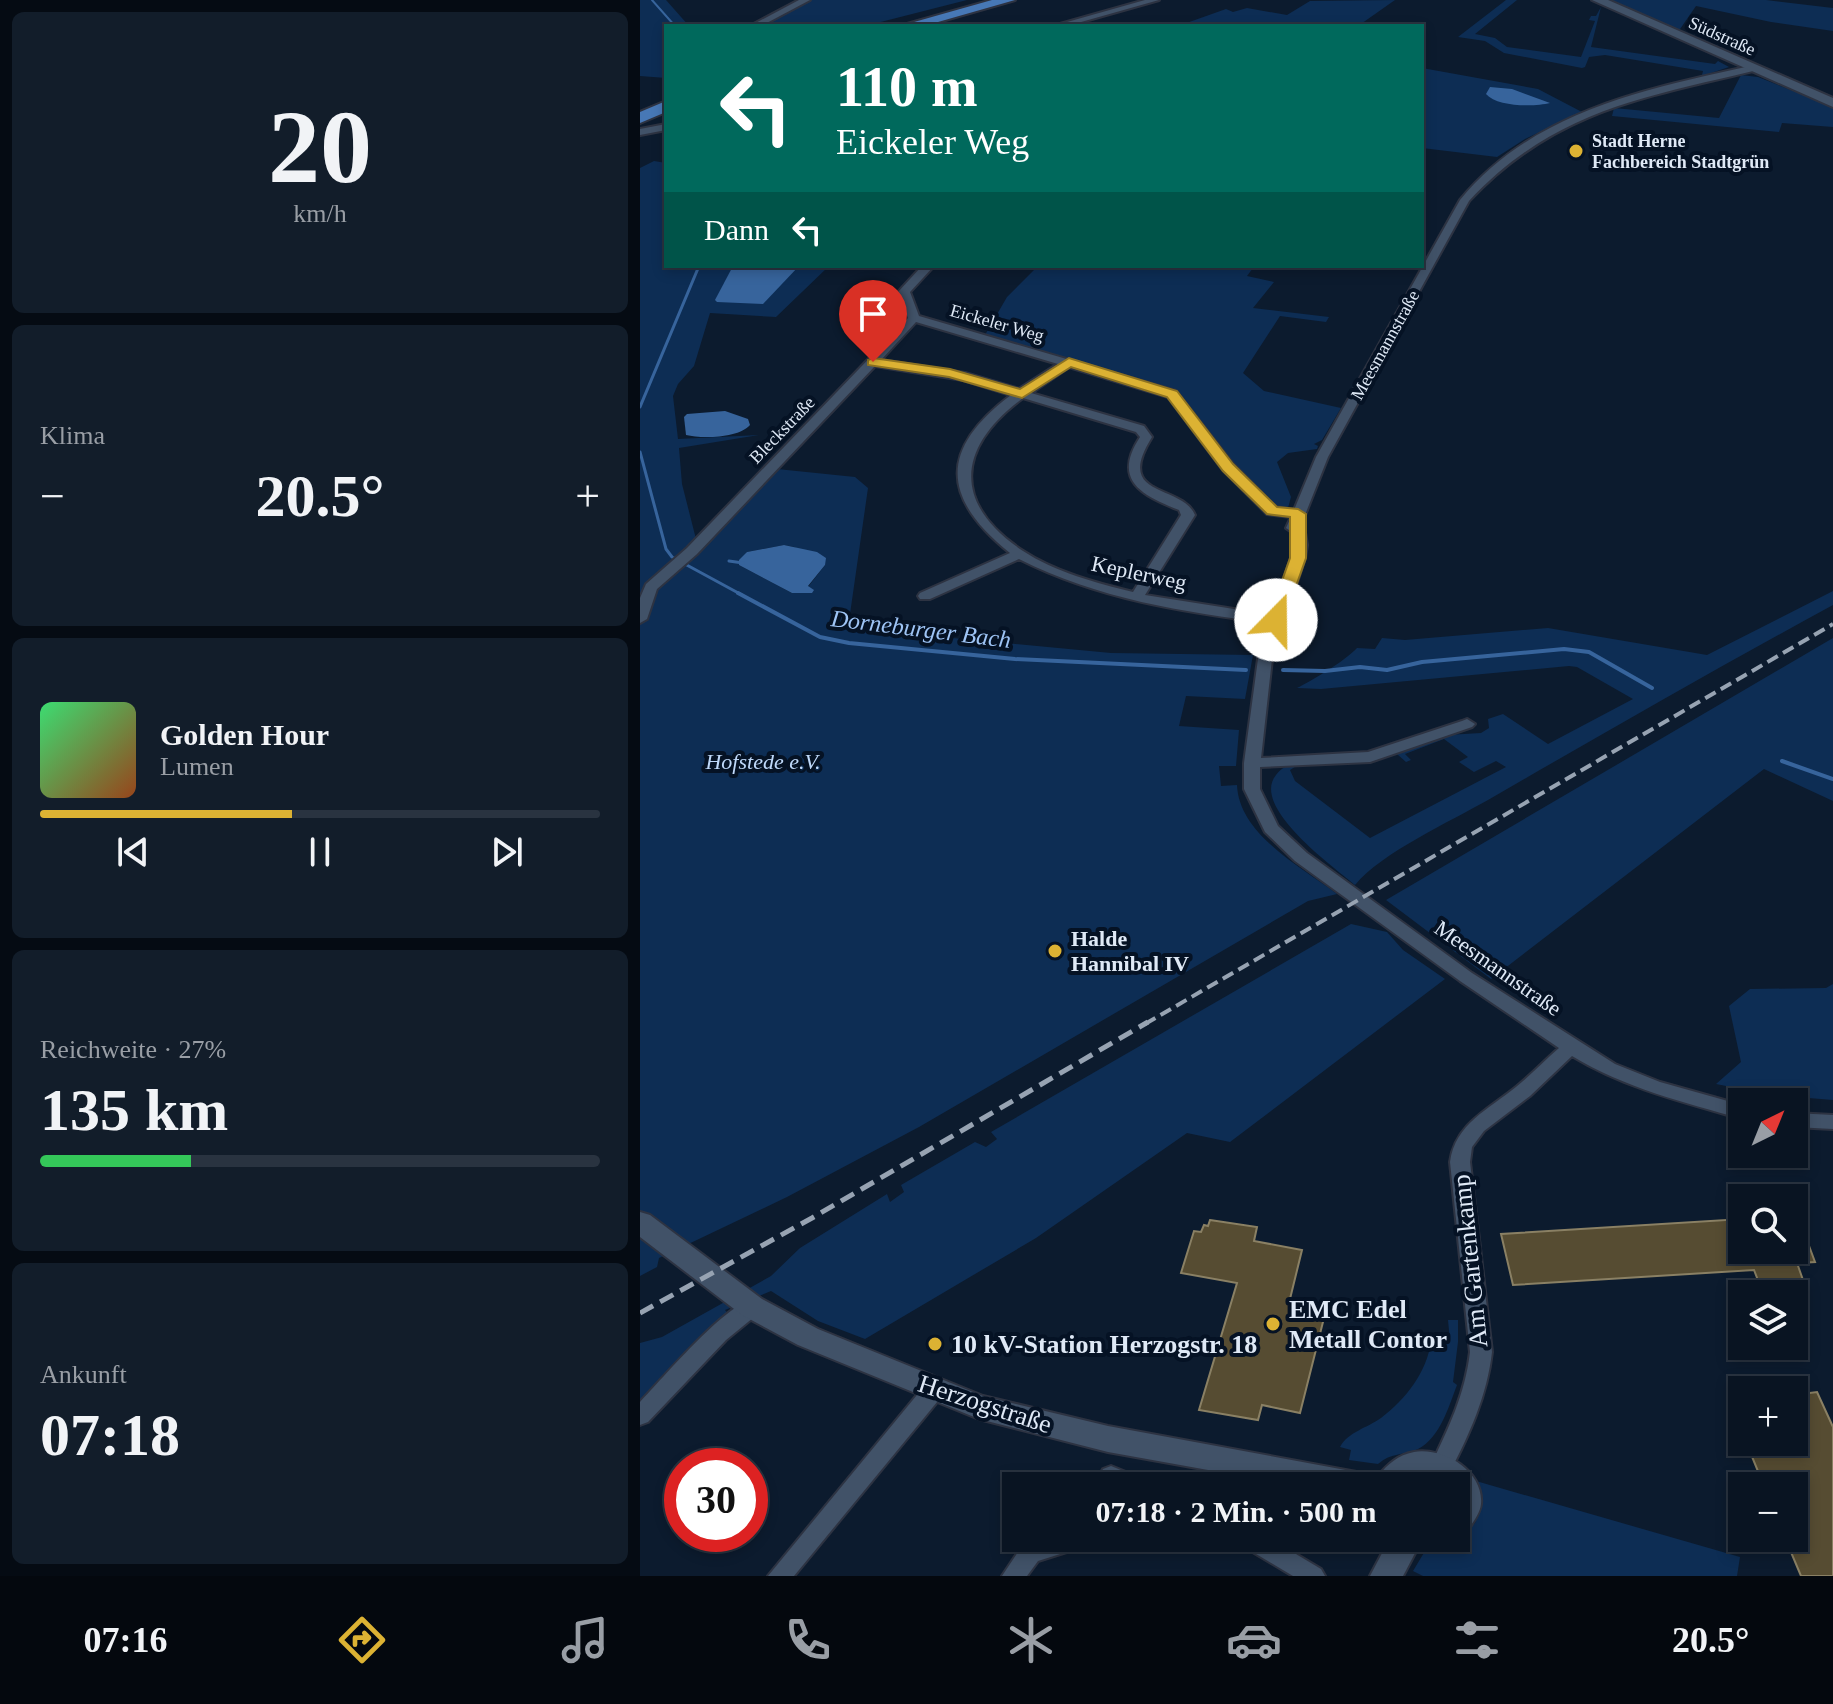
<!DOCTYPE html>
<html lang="de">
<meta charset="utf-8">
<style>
body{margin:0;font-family:Georgia,serif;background:#121d2a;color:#f1f3f6;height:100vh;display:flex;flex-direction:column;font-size:30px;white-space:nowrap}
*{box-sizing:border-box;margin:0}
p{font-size:26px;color:#999ea5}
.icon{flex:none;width:44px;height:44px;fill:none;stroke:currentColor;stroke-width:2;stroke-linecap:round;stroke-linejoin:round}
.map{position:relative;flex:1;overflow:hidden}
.panel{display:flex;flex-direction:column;gap:12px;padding:12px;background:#050b13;width:640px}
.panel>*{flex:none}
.guide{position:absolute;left:24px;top:24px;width:760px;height:244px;border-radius:0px;box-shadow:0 4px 12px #0003,0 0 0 2px #293340;background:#00695c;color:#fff;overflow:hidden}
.needle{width:52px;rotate:43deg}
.buttons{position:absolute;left:1088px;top:1088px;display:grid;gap:16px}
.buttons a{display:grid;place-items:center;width:80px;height:80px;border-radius:0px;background:#091422;box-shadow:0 4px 12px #0003,0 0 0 2px #293340;font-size:40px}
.speed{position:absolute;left:24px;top:1448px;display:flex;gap:16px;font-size:40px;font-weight:700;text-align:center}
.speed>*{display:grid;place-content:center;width:104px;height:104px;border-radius:50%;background:#091422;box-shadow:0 4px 12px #0003,0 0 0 2px #293340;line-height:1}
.speed .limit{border:12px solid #d22;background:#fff;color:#111}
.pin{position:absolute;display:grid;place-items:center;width:68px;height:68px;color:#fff;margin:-82px -34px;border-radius:50% 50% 50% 0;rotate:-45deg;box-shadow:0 0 8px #0007}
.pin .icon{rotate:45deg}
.me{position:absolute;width:88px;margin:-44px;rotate:22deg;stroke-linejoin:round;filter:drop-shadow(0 0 6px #0008)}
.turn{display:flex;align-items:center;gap:28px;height:168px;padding:0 40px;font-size:36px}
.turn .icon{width:104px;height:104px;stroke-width:2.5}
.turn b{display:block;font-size:56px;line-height:68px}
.then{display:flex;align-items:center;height:76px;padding:0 40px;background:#0003;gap:16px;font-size:30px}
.big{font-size:60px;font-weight:700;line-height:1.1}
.panel .widget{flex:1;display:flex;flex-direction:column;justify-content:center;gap:12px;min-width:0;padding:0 28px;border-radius:12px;background:#121d2a}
.panel .dial{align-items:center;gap:0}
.dial b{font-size:104px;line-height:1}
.song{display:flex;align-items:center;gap:24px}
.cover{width:96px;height:96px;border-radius:12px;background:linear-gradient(135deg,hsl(140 70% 55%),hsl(20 70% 35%))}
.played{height:8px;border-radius:4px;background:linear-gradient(90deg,#dcb233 45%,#293340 45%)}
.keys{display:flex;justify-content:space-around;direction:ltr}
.heat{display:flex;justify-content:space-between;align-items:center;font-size:44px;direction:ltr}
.charge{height:12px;border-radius:6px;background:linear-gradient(90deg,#34c759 27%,#293340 0)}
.trip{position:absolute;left:362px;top:1472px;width:468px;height:80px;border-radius:0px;background:#091422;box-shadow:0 4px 12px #0003,0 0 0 2px #293340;font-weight:700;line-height:80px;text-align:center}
.tabs{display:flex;height:128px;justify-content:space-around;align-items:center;background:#04080e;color:#999ea5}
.tabs .icon{width:56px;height:56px}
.tabs .selected{color:#dcb233}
.tabs b{font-size:36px;color:#f1f3f6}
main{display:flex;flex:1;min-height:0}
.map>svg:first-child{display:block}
.green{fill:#0d2d54;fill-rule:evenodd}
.water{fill:#37649c}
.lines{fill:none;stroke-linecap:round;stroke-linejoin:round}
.stream-far2{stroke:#37649c;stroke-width:2}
.stream-far1{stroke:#37649c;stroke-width:3}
.stream{stroke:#37649c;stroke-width:4}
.building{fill:#564c32;stroke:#8a8064;stroke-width:2}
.street-casing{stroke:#2d3342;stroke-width:4}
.secondary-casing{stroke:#2d3342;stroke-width:4}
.primary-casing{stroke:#2d3342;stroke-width:4}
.street{fill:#415268;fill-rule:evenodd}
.secondary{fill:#415268;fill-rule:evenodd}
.primary{fill:#4778b6;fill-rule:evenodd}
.rail-far1{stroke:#97a3b2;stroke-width:4;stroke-dasharray:12 6;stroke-linecap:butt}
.rail{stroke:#97a3b2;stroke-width:5;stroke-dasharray:15 8;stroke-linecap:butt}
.route{fill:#dcb233;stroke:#8f7421;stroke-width:2}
.poi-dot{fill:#dcb233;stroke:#051224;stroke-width:3}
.labels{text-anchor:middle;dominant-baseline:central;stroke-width:8;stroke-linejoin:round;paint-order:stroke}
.far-street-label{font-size:18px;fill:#dfe9f6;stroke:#051224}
.far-poi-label{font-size:18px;font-weight:bold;fill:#dfe9f6;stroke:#051224;text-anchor:start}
.street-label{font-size:22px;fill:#dfe9f6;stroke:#051224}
.park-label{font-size:22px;font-style:italic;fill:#bfd9fa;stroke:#051224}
.poi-label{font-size:22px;font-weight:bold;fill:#dfe9f6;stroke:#051224;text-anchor:start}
.water-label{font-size:24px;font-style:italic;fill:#9ec4f5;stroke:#051224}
.near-street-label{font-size:26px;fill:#dfe9f6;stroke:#051224}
.near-poi-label{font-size:26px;font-weight:bold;fill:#dfe9f6;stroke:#051224;text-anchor:start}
</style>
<main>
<section class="panel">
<div class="widget dial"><b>20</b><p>km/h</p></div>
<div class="widget"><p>Klima</p>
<div class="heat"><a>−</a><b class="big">20.5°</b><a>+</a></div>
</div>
<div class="widget">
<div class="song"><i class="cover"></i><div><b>Golden Hour</b><p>Lumen</p></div></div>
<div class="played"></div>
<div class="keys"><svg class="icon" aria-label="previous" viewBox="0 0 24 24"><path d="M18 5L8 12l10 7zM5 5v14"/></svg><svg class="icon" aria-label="pause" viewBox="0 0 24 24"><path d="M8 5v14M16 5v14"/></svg><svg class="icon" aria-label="next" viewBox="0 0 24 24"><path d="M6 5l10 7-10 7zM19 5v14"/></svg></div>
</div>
<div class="widget"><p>Reichweite · 27%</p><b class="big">135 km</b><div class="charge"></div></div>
<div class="widget"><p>Ankunft</p><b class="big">07:18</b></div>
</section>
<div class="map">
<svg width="1193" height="1576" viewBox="0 0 1193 1576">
<rect width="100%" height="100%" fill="#0c1b2e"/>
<g class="green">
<polygon points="0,0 26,0 49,26 26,26 26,78 0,76"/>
<polygon points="168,0 327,0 225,26 116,26"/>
<polygon points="755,0 718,26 538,26 586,9 593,12 607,8 647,15 670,1"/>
<polygon points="866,0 877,0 835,34 855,38 867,47 941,57 955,21 949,20 951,16 956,16 961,7 951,47 1075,64 1078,61 1089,67 1053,79 1051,78 1062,75 1063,71 965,55 949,57 945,67 942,68 864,53 845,41 818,37"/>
<polygon points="964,0 1126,0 1193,8 1193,31 1131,22 1056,6 1038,32"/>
<polygon points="782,68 898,89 942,112 885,139 857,157 782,148"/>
<polygon points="1101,75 1118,77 1193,107 1193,127 1142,123 1139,132 972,116 974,108 1079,118"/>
<path d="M14 161 26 163V266H189L136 317 70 313 54 366 38 384 33 396 38 439 119 435 39 448 42 484 56 539 137 469 215 477 228 488 208 628 471 653 613 655 605 699 546 696 539 726 599 730 596 766H579L581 786 597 785C599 835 663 868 697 894L668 901 279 1127 147 1197 19 1258 17 1267 0 1276V168ZM144 545 154 547 185 565 168 587 171 593H152L99 565 107 552Z"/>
<polygon points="398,266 628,266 613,268 607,276 634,282 613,308 689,317 686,322 640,316 603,373 624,391 701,408 682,440 674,444 678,446 677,449 648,453 637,462 651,497 648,508 633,507 587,462 541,397 345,335 367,297"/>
<path d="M1193 591V605C1077 668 962 734 848 800 811 821 741 853 715 885 694 867 610 807 636 775 642 767 648 765 658 765L650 770 655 781 730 838 866 767 856 761 834 772 819 762 828 757 804 739 765 754 771 760 766 762 757 754 807 735 841 733 849 728 848 719 863 714 908 744 993 699 937 667 929 666 681 689 657 688C673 680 705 661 717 648L735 649 742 638 765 640 908 628 1067 655Z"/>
<polygon points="1193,638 1193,801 1124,769 851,979 746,900"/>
<polygon points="711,924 747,932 763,950 805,979 590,1142 547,1133 396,1238 225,1339 178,1321 131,1291 85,1310 89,1315 0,1401 0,1343 22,1337 131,1276 160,1248 247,1194 250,1202 264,1192 261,1185 335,1142 346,1147 357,1139 351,1132"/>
<polygon points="1193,984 1193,1100 1132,1095 1076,1084 1101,1062 1089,1006 1110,989 1186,988"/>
<path d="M808 1320H818V1342L813 1382 817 1385C809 1406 800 1438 778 1449 764 1455 750 1453 738 1464L709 1460 711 1450 700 1447C708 1432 727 1428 741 1418 766 1399 787 1372 791 1341H810Z"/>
<polygon points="836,1481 1100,1557 1097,1576 783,1576 773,1571 785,1551 820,1537 835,1523 843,1501"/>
</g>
<g class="water">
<path d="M850 87 872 89 910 103C894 107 857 107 846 94Z"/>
<polygon points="93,266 159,266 123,304 77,302 75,300"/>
<path d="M85 411 108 419 110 425C99 438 62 439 46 435L44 417 47 414Z"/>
<polygon points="144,545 177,552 186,558 185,565 168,586 174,590 172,593 152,593 99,565 99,560 107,552"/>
</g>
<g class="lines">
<polyline class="stream-far2" points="12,0 35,26"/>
<g class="stream-far1">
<polyline points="0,407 59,266"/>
<polyline points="0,452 26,549 32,557 102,595"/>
<polyline points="89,561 103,563"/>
</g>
<g class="stream">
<polyline points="98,593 180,637 209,643 375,659 606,670"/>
<polyline points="643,670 685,671 720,667 747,670 782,662 924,649 949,652 1012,688"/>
<polyline points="1142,761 1193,779"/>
</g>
</g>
<g class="building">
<polygon points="1155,1208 1175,1262 1157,1263 1163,1280 1119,1283 1114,1270 873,1285 861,1234 1102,1219 1102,1250 1154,1250"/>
<polygon points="570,1220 617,1227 614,1241 662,1250 649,1303 686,1310 660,1413 622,1405 618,1420 559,1410 597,1283 541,1273 554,1231 561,1232 564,1225 568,1226"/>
<polygon points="1177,1392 1193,1427 1193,1576 1161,1576 1145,1538 1154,1538 1154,1486 1124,1486 1106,1442 1154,1442 1154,1395"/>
</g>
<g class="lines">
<g class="street-casing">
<g id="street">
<polygon points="159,0 170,0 121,26 110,26"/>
<polygon points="505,0 519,0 427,26 413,26"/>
<path d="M1110 66 1113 67V71C1000 98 912 112 829 201L688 457 663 520 667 545 665 558 632 659 621 758 728 752 822 721 827 719 835 724 832 727 730 762 620 767V789L638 826 667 853 832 973 975 1064 1020 1082 1102 1105V1119C1043 1102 985 1088 932 1056L890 1096 844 1131 832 1147 830 1162 852 1352C847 1396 829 1435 809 1474L801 1476 793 1474 790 1467C808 1429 825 1395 830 1352L810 1162C815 1124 849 1109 876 1087 891 1075 904 1061 919 1048L820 981 655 861 625 832 604 789V763L618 659 629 623C543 612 458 599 379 559L290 599H280L278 596 280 593 370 553C301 498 299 449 371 395L323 380 235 366 57 554 17 589 7 619 0 623V598L6 584 47 548 268 318 258 292 282 266H294L270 292 279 316 536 391 593 464 636 507 654 510 676 457 820 200C892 112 1005 89 1110 66ZM276 322 418 364 379 389 325 373 241 360ZM429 367 528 397 583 470 627 514 651 517 646 528 652 532 651 558 632 615 505 595 555 515C541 483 473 499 512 437L504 426 391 393ZM383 398 496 432 500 437C472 480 501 495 539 510L541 515 493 592C456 583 415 572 383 551 311 503 317 447 383 398Z"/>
<polygon points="26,124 26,130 0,135 0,129"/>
<polygon points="1154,1113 1193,1115 1193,1129 1154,1127"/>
<path d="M112 1299 119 1301 122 1307 119 1313 86 1340 8 1422 0 1425V1402C24 1377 82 1308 112 1299Z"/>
<polygon points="294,1381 302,1384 305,1390 302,1396 154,1576 128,1576 286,1384"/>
<polygon points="471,1466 503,1479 506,1486 454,1486 463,1469"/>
<polygon points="407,1538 442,1538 436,1549 398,1561 387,1576 362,1576 382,1546"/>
<polygon points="597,1538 629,1538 681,1569 685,1576 653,1576 601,1545"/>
</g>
</g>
<g class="secondary-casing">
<g id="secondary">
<polygon points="952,0 968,0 1193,98 1193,107"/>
<path d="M0 1212 10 1215 122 1299 178 1329 343 1396 468 1426 738 1476C748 1464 758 1455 774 1452 803 1447 844 1471 841 1504 840 1514 832 1523 827 1532L816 1536V1486C797 1486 782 1467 767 1486H657L468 1452 339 1419 158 1345 102 1315 0 1237Z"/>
<polygon points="750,1538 783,1538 763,1576 730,1576"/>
</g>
</g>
<g class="primary-casing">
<g id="primary">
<polygon points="352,0 375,0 284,26 260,26"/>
<polygon points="26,101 26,112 0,123 0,112"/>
</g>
</g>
<use href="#street" class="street"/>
<use href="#secondary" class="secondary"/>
<use href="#primary" class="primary"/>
<polyline class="rail-far1" points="505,1024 1193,624"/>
<polyline class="rail" points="0,1313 172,1218 508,1022"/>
</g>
<polygon class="route" points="233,358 310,369 380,389 429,358 537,391 593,464 637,507 658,509 666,514 666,558 644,620 636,625 628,620 650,558 650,517 627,514 583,471 527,397 431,367 382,398 309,377 228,365 228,360"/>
<g class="poi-dot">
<circle cx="936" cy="151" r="8"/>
<circle cx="415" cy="951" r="8"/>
<circle cx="633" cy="1324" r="8"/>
<circle cx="295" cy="1344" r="8"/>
</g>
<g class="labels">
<g class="far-street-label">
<text transform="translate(1082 36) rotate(24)">Südstraße</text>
<text transform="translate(357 323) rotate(16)">Eickeler Weg</text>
<text transform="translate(745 345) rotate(-61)">Meesmannstraße</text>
<text transform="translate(142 430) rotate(-46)">Bleckstraße</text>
</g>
<g class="far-poi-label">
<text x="952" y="141">Stadt Herne<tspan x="952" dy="21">Fachbereich Stadtgrün</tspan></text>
</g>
<g class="street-label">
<text transform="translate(499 573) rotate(12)">Keplerweg</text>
<text transform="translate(858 968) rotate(35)">Meesmannstraße</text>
</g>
<g class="park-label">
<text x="123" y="761">Hofstede e.V.</text>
</g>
<g class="poi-label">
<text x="431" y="938">Halde<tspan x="431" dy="25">Hannibal IV</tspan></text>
</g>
<g class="water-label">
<text transform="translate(281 629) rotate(7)">Dorneburger Bach</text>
</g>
<g class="near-street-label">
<text transform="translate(830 1261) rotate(-96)">Am Gartenkamp</text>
<text transform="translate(345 1404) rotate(18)">Herzogstraße</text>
</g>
<g class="near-poi-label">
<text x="649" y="1309">EMC Edel<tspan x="649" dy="30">Metall Contor</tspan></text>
<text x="311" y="1344">10 kV-Station Herzogstr. 18</text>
</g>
</g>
</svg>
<div class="buttons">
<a><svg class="needle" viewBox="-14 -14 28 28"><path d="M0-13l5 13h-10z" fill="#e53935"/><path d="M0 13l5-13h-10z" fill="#999ea5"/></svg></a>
<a><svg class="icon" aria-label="search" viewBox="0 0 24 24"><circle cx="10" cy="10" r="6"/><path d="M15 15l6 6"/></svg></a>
<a><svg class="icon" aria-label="layers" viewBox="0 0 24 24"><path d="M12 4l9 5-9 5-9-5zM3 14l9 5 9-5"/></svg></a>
<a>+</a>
<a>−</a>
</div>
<div class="speed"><div class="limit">30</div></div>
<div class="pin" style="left:233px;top:362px;background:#d93025"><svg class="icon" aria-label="arrive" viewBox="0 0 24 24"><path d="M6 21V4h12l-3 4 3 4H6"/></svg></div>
<svg class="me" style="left:636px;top:620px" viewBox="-20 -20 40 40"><circle r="19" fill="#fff"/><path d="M0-13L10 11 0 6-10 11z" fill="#dcb233"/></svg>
<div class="trip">07:18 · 2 Min. · 500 m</div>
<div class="guide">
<div class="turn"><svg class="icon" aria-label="left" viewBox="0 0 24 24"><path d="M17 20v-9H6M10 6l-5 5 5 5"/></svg><div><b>110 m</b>Eickeler Weg</div></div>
<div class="then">Dann<svg class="icon" aria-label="left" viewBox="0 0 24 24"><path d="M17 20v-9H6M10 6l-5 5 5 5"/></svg></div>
</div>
</div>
</main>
<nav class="tabs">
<b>07:16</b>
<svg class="icon selected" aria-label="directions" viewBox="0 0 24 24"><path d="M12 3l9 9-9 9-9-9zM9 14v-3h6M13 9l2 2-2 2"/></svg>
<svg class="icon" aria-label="music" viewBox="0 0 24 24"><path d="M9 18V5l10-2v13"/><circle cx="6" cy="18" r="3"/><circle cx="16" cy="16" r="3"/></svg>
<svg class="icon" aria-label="phone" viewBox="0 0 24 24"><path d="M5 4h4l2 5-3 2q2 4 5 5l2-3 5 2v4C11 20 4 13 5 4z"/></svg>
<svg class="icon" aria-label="climate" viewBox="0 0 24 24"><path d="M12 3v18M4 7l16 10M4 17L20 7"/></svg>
<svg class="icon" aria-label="car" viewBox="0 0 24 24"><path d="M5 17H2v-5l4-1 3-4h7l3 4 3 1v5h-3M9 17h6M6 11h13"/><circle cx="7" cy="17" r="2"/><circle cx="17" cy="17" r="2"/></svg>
<svg class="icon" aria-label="filters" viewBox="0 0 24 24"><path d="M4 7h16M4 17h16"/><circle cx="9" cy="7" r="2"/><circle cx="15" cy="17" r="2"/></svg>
<b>20.5°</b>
</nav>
